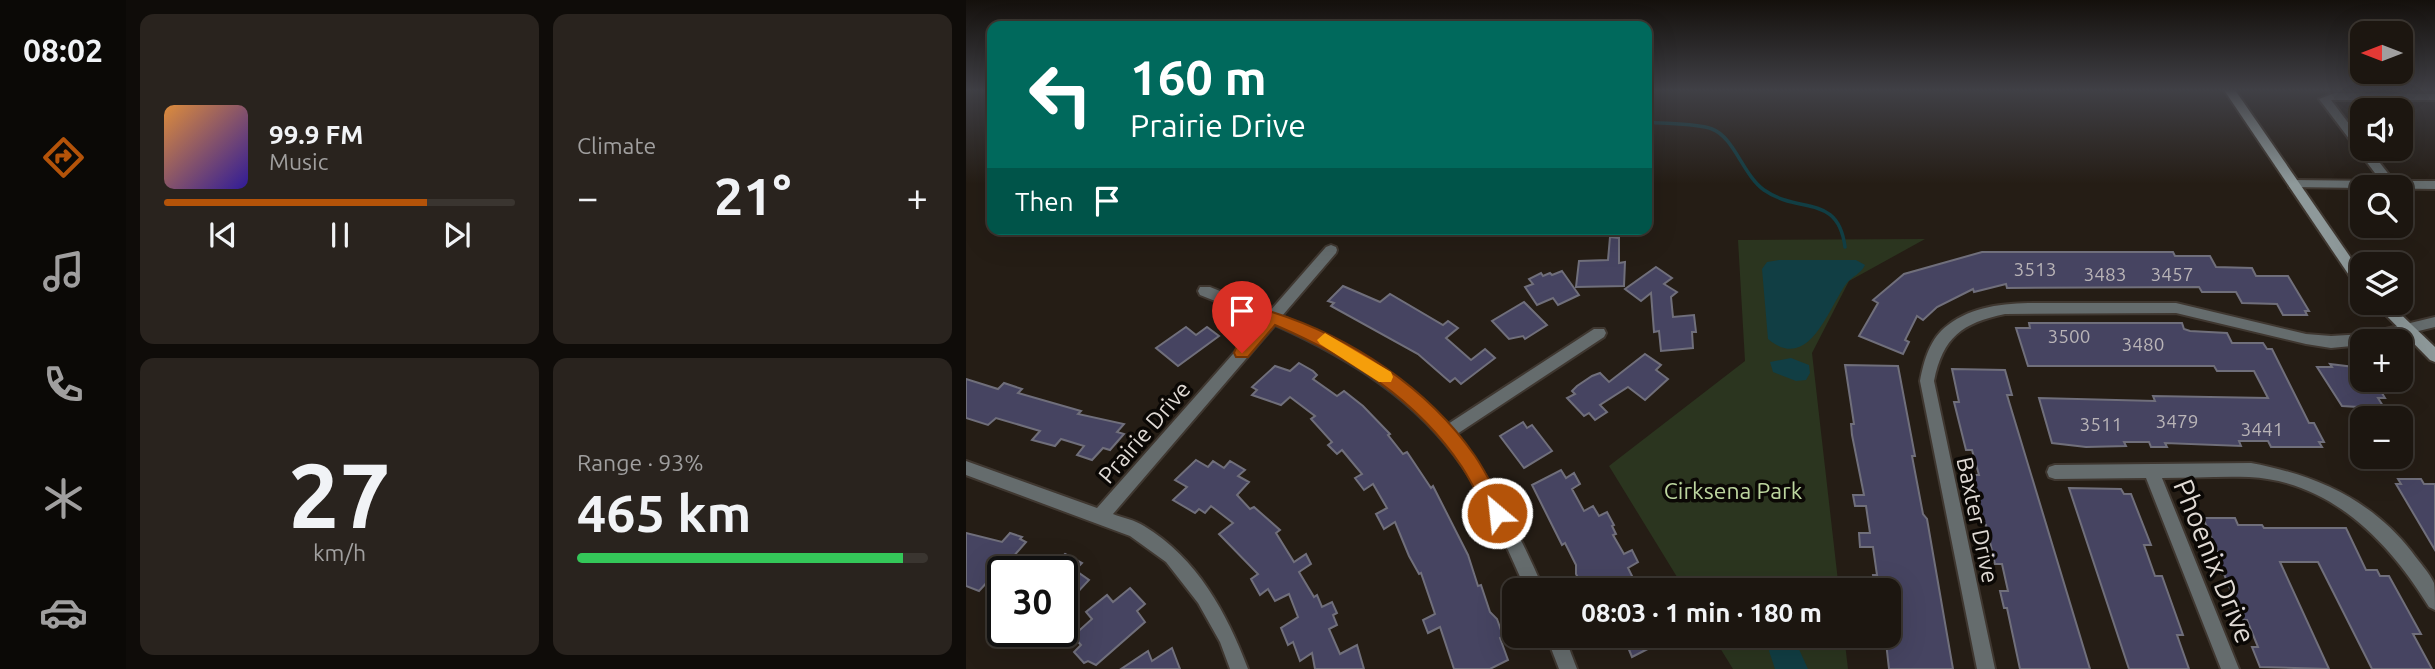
<!DOCTYPE html>
<meta charset="utf-8">
<style>
body{margin:0;font-family:Ubuntu,sans-serif;background:#29231e;color:#f1f3f6;height:100vh;display:flex;flex-direction:column;font-size:26px;white-space:nowrap}
*{box-sizing:border-box;margin:0}
p{font-size:23px;color:#a09f9f}
.icon{flex:none;width:38px;height:38px;fill:none;stroke:currentColor;stroke-width:2;stroke-linecap:round;stroke-linejoin:round}
.map{position:relative;flex:1;overflow:hidden}
.sheet{display:flex;flex-direction:column;gap:14px;padding:14px;background:#0f0c09;width:840px}
.sheet>*{flex:none}
.hud{position:absolute;left:21px;top:21px;width:665px;height:214px;border-radius:14px;box-shadow:0 7px 28px #0002,0 0 0 2px #3a3530;background:#00695c;color:#fff;overflow:hidden}
.needle{width:46px;rotate:270deg}
.buttons{position:absolute;left:1384px;top:21px;display:grid;gap:14px}
.buttons a{display:grid;place-items:center;width:63px;height:63px;border-radius:14px;background:#1c1610;box-shadow:0 7px 28px #0002,0 0 0 2px #3a3530;font-size:35px}
.speed{position:absolute;left:21px;top:556px;display:flex;gap:14px;font-size:35px;font-weight:700;text-align:center}
.speed>*{display:grid;place-content:center;width:91px;height:91px;border-radius:50%;background:#1c1610;box-shadow:0 7px 28px #0002,0 0 0 2px #3a3530;line-height:1}
.speed .limit{border:4px solid #111;border-radius:10px;background:#fff;color:#111}
.pin{position:absolute;display:grid;place-items:center;width:60px;height:60px;color:#fff;margin:-72px -30px;border-radius:50% 50% 50% 0;rotate:-45deg;box-shadow:0 0 7px #0007}
.pin .icon{rotate:45deg}
.me{position:absolute;width:77px;margin:-38px;rotate:332deg;stroke-linejoin:round;filter:drop-shadow(0 0 5px #0008)}
.turn{display:flex;align-items:center;gap:24px;height:147px;padding:0 28px;font-size:32px}
.turn .icon{width:91px;height:91px;stroke-width:2.5}
.turn b{display:block;font-size:49px;line-height:60px}
.then{display:flex;align-items:center;height:66px;padding:0 28px;background:#0003;gap:14px;font-size:26px}
.big{font-size:52px;font-weight:700;line-height:1.1}
.sheet .card{flex:1;display:flex;flex-direction:column;justify-content:center;gap:10px;min-width:0;padding:0 24px;border-radius:14px;background:#29231e}
.sheet .dial{align-items:center;gap:0}
.dial b{font-size:91px;line-height:1}
.song{display:flex;align-items:center;gap:21px}
.cover{width:84px;height:84px;border-radius:10px;background:linear-gradient(135deg,hsl(30 70% 55%),hsl(250 70% 35%))}
.played{height:7px;border-radius:4px;background:linear-gradient(90deg,#b45309 75%,#3a3530 75%)}
.keys{display:flex;justify-content:space-around;direction:ltr}
.heat{display:flex;justify-content:space-between;align-items:center;font-size:38px;direction:ltr}
.charge{height:10px;border-radius:5px;background:linear-gradient(90deg,#34c759 93%,#3a3530 0)}
.sheet .tiles{flex:1;display:grid;gap:14px;grid-template-columns:repeat(2,1fr)}
.trip{position:absolute;left:536px;top:578px;width:399px;height:70px;border-radius:14px;background:#1c1610;box-shadow:0 7px 28px #0002,0 0 0 2px #3a3530;font-weight:700;line-height:70px;text-align:center}
main{display:flex;flex:1;min-height:0}
.menu{display:flex;flex-direction:column;width:126px;justify-content:space-around;align-items:center;background:#0b0906;color:#a09f9f}
.menu .icon{width:49px;height:49px}
.menu .selected{color:#b45309}
.menu b{font-size:32px;color:#f1f3f6}
.map>svg:first-child{display:block}
.green{fill:#2b351f}
.water{fill:#113e44}
.lines{fill:none;stroke-linecap:round;stroke-linejoin:round}
.stream{stroke:#113e44;stroke-width:3.5}
.building{fill:#464461;stroke:#706f7b;stroke-width:2}
.street-casing{stroke:#3f3730;stroke-width:4}
.secondary-casing{stroke:#3f3730;stroke-width:4}
.street{fill:#656c6d;fill-rule:evenodd}
.secondary{fill:#8e999a;fill-rule:evenodd}
.route{fill:#b45309;stroke:#753606;stroke-width:2}
.slow{fill:#f59e0b}
.labels{text-anchor:middle;dominant-baseline:central;stroke-width:7;stroke-linejoin:round;paint-order:stroke}
.number-label{font-size:19px;fill:#b9b4b7}
.street-label{font-size:23px;fill:#dfd9d4;stroke:#0b0805}
.park-label{font-size:23px;fill:#bdd69f;stroke:#0b0805}
.near-street-label{font-size:28px;fill:#dfd9d4;stroke:#0b0805}
</style>
<main>
<nav class="menu">
<b>08:02</b>
<svg class="icon selected" aria-label="directions" viewBox="0 0 24 24"><path d="M12 3l9 9-9 9-9-9zM9 14v-3h6M13 9l2 2-2 2"/></svg>
<svg class="icon" aria-label="music" viewBox="0 0 24 24"><path d="M9 18V5l10-2v13"/><circle cx="6" cy="18" r="3"/><circle cx="16" cy="16" r="3"/></svg>
<svg class="icon" aria-label="phone" viewBox="0 0 24 24"><path d="M5 4h4l2 5-3 2q2 4 5 5l2-3 5 2v4C11 20 4 13 5 4z"/></svg>
<svg class="icon" aria-label="climate" viewBox="0 0 24 24"><path d="M12 3v18M4 7l16 10M4 17L20 7"/></svg>
<svg class="icon" aria-label="car" viewBox="0 0 24 24"><path d="M5 17H2v-5l4-1 3-4h7l3 4 3 1v5h-3M9 17h6M6 11h13"/><circle cx="7" cy="17" r="2"/><circle cx="17" cy="17" r="2"/></svg>
</nav>
<section class="sheet">
<div class="tiles">
<div class="card">
<div class="song"><i class="cover"></i><div><b>99.9 FM</b><p>Music</p></div></div>
<div class="played"></div>
<div class="keys"><svg class="icon" aria-label="previous" viewBox="0 0 24 24"><path d="M18 5L8 12l10 7zM5 5v14"/></svg><svg class="icon" aria-label="pause" viewBox="0 0 24 24"><path d="M8 5v14M16 5v14"/></svg><svg class="icon" aria-label="next" viewBox="0 0 24 24"><path d="M6 5l10 7-10 7zM19 5v14"/></svg></div>
</div>
<div class="card"><p>Climate</p>
<div class="heat"><a>−</a><b class="big">21°</b><a>+</a></div>
</div>
<div class="card dial"><b>27</b><p>km/h</p></div>
<div class="card"><p>Range · 93%</p><b class="big">465 km</b><div class="charge"></div></div>
</div>
</section>
<div class="map">
<svg width="1469" height="669" viewBox="0 0 1469 669">
<rect width="100%" height="100%" fill="#251d15"/>
<g class="green">
<polygon points="959,239 883,281 846,353 873,590 719,590 643,466 779,361 772,240"/>
<polygon points="746,635 878,635 882,669 767,669"/>
</g>
<g class="water">
<path d="M813 260H890L899 265C895 274 886 276 880 284 862 309 843 373 802 339L796 269 801 262Z"/>
<polygon points="825,358 843,365 844,373 840,380 830,381 807,372 804,362"/>
<polygon points="815,635 827,636 842,669 809,669 803,651 809,639"/>
</g>
<g class="lines">
<path class="stream" d="M681 122C699 124 730 123 746 129 768 137 777 175 798 190 834 215 872 193 879 247"/>
</g>
<g class="building">
<polygon points="644,237 653,238 653,263 659,262 658,286 610,287 613,261 642,260"/>
<polygon points="1016,252 1207,252 1209,256 1244,256 1250,267 1286,268 1290,276 1322,276 1343,311 1339,311 1341,315 1317,315 1311,304 1276,303 1270,292 1236,292 1233,287 1041,288 1040,284 1008,292 1007,289 971,307 957,320 951,316 939,340 943,342 937,354 893,336 912,303 907,300 938,274"/>
<polygon points="690,267 706,278 698,284 711,292 705,297 707,317 728,315 730,332 726,332 727,348 695,351 693,331 688,332 685,293 675,301 659,289"/>
<polygon points="596,271 613,295 592,305 587,298 571,305 559,287 567,284 563,279 575,273 577,276 584,273 586,275"/>
<polygon points="377,286 414,302 424,294 477,325 482,321 492,328 480,338 505,360 519,349 529,358 495,384 489,378 484,382 452,354 365,306 368,303 362,301"/>
<polygon points="558,302 581,325 559,339 557,336 543,339 526,321"/>
<polygon points="1063,323 1216,323 1218,329 1224,331 1261,333 1266,343 1297,343 1301,349 1306,349 1343,423 1348,423 1358,442 1353,442 1356,447 1305,447 1302,441 1273,441 1275,446 1199,443 1201,447 1185,447 1183,442 1158,442 1160,446 1120,447 1086,443 1073,398 1189,401 1187,396 1302,398 1288,371 1251,371 1248,366 1062,366 1050,328 1064,328"/>
<polygon points="220,327 230,335 241,327 253,336 212,366 190,348"/>
<polygon points="679,354 695,365 690,370 702,379 679,400 662,387 634,405 641,412 629,420 623,413 618,416 601,398 609,394 606,391 611,386 626,376 634,373 643,382"/>
<polygon points="333,363 347,371 351,375 347,379 371,396 378,391 397,406 424,434 422,435 437,454 441,452 465,488 467,486 502,555 512,586 515,585 524,612 531,619 537,636 534,638 542,660 524,669 488,669 474,627 462,633 457,620 469,614 455,573 453,574 443,556 429,522 418,529 410,514 421,508 407,484 398,490 389,478 396,474 376,450 371,454 362,445 366,442 345,419 349,416 324,397 315,405 286,395 291,390 286,387 309,366 324,371"/>
<polygon points="1364,364 1396,368 1396,380 1408,380 1419,398 1412,398 1417,406 1408,406 1410,408 1376,406 1351,367 1366,367"/>
<polygon points="879,365 932,366 949,456 946,456 957,514 961,519 987,669 923,669 920,642 922,642 922,590 909,590 907,575 911,575 907,547 894,547 893,533 904,533 900,506 889,506 887,495 898,495 886,435 885,424 888,424"/>
<polygon points="986,369 1039,370 1046,395 1041,395 1124,669 1054,669 1041,608 1038,608 1034,591 1042,591 1036,564 1029,564 1020,525 1018,525 1006,475 1013,475 1006,450 1000,450 988,402 993,402"/>
<polygon points="0,379 32,389 38,383 56,389 52,393 115,411 112,414 158,424 151,432 158,434 144,450 137,448 126,460 111,455 118,446 95,439 89,446 66,440 74,431 30,418 22,425 0,418"/>
<polygon points="557,422 561,428 566,425 586,451 558,468 534,436"/>
<polygon points="230,460 242,467 247,461 258,468 264,461 279,470 272,476 283,482 271,495 284,509 288,507 314,530 310,533 328,562 340,554 345,564 333,572 348,597 351,595 356,607 366,602 371,613 367,615 371,625 363,629 374,654 391,645 398,669 349,669 346,653 334,661 327,642 322,645 315,628 332,617 323,594 309,601 302,589 294,595 285,579 292,574 253,534 267,523 245,506 239,513 233,509 229,513 207,500 221,487 209,480"/>
<polygon points="595,470 600,478 608,473 614,484 606,489 618,511 627,506 633,516 641,512 648,525 646,526 650,534 647,535 658,554 666,550 672,562 662,568 673,590 634,590 631,584 618,590 610,574 610,565 599,543 596,545 566,485"/>
<polygon points="1432,479 1455,479 1458,484 1469,484 1469,550 1430,484 1435,484"/>
<polygon points="1103,488 1155,489 1158,494 1165,494 1185,545 1178,545 1189,576 1196,576 1217,635 1211,635 1223,669 1163,669"/>
<polygon points="1237,518 1269,518 1272,525 1296,525 1298,528 1380,528 1400,570 1411,570 1414,576 1423,576 1455,634 1447,634 1466,669 1406,669 1352,562 1314,562 1363,669 1294,667 1286,647 1292,647 1281,620 1277,620 1258,574 1255,574 1248,557 1254,557"/>
<polygon points="0,533 36,542 44,533 56,537 54,539 60,542 46,558 80,572 37,572 37,584 24,579 13,591 0,586"/>
<polygon points="99,554 116,563 109,570 123,580 96,609 96,572 81,572"/>
<polygon points="164,588 179,604 171,611 179,622 130,665 122,661 118,663 108,652 115,645 107,636 126,619 120,612 141,595 147,602"/>
<polygon points="657,635 709,635 666,657"/>
<polygon points="206,648 214,669 155,669 182,651 186,661"/>
</g>
<g class="lines">
<g class="street-casing">
<g id="street">
<polygon points="1369,93 1469,94 1469,100 1365,100 1396,141 1396,149 1403,149 1428,181 1469,181 1469,189 1323,187 1323,181 1327,180 1415,181 1353,99"/>
<path d="M365 245 370 247 371 250 370 253 316 316C380 343 432 374 482 424L628 329H638L640 333 638 337 491 434C527 481 554 535 578 590H560C541 548 523 504 497 467 450 399 383 358 309 325L147 514C157 518 169 520 178 526 231 558 261 613 282 669H264L254 642 232 603 200 562 164 536 0 475V461L131 508 297 320 234 295 232 291 234 287H244L304 311 360 247Z"/>
<path d="M1210 303 1340 334 1365 336 1399 334 1469 317V327L1412 341H1396V345L1365 348 1340 344 1210 313 1039 314C996 323 977 337 968 381L1029 669H1011L954 381C958 360 964 338 982 325 1018 297 1070 304 1113 303 1145 303 1178 303 1210 303Z"/>
<path d="M1285 463C1349 475 1405 499 1446 552 1453 562 1463 572 1468 583 1469 590 1469 602 1469 610L1463 607C1423 542 1365 481 1283 477 1254 476 1225 478 1196 478L1273 669H1255L1180 478 1089 479 1083 477 1081 472 1083 467 1089 465Z"/>
<polygon points="580,635 598,635 611,669 593,669"/>
</g>
</g>
<g class="secondary-casing">
<g id="secondary">
<polygon points="1258,90 1269,90 1396,274 1396,289 1391,287"/>
<polygon points="1408,303 1423,303 1469,347 1469,362 1464,360"/>
</g>
</g>
<use href="#street" class="street"/>
<use href="#secondary" class="secondary"/>
</g>
<linearGradient id="sky" x2="0" y2="1"><stop stop-color="#14100c"/><stop offset="0.49" stop-color="#404046"/><stop offset="1" stop-color="#404046" stop-opacity="0"/></linearGradient>
<rect width="1469" height="184" fill="url(#sky)"/>
<path class="route" d="M306 312C385 337 462 388 509 456 520 472 528 490 538 507L541 513 538 520 531 522 525 520C515 502 507 484 496 467 450 398 383 357 309 325L282 357H270L268 353 270 348 301 314Z"/>
<polygon class="slow" points="359,333 425,372 427,377 425,382 413,382 354,344 351,340"/>
<g class="labels">
<g class="number-label">
<text x="1069" y="269">3513</text>
<text x="1139" y="274">3483</text>
<text x="1206" y="274">3457</text>
<text x="1103" y="336">3500</text>
<text x="1177" y="344">3480</text>
<text x="1211" y="421">3479</text>
<text x="1135" y="424">3511</text>
<text x="1296" y="429">3441</text>
</g>
<g class="street-label">
<text transform="translate(178 432) rotate(-49)">Prairie Drive</text>
<text transform="translate(1012 520) rotate(78)">Baxter Drive</text>
</g>
<g class="park-label">
<text x="767" y="490">Cirksena Park</text>
</g>
<g class="near-street-label">
<text transform="translate(1249 561) rotate(68)">Phoenix Drive</text>
</g>
</g>
</svg>
<div class="buttons">
<a><svg class="needle" viewBox="-14 -14 28 28"><path d="M0-13l5 13h-10z" fill="#e53935"/><path d="M0 13l5-13h-10z" fill="#a09f9f"/></svg></a>
<a><svg class="icon" aria-label="sound" viewBox="0 0 24 24"><path d="M4 9h4l5-4v14l-5-4H4zM17 9q2 3 0 6"/></svg></a>
<a><svg class="icon" aria-label="search" viewBox="0 0 24 24"><circle cx="10" cy="10" r="6"/><path d="M15 15l6 6"/></svg></a>
<a><svg class="icon" aria-label="layers" viewBox="0 0 24 24"><path d="M12 4l9 5-9 5-9-5zM3 14l9 5 9-5"/></svg></a>
<a>+</a>
<a>−</a>
</div>
<div class="speed"><div class="limit">30</div></div>
<div class="pin" style="left:276px;top:353px;background:#d93025"><svg class="icon" aria-label="arrive" viewBox="0 0 24 24"><path d="M6 21V4h12l-3 4 3 4H6"/></svg></div>
<svg class="me" style="left:531px;top:513px" viewBox="-20 -20 40 40"><circle r="17" fill="#b45309" stroke="#fff" stroke-width="3"/><path d="M0-11L8 9 0 5-8 9z" fill="#fff"/></svg>
<div class="trip">08:03 · 1 min · 180 m</div>
<div class="hud">
<div class="turn"><svg class="icon" aria-label="left" viewBox="0 0 24 24"><path d="M17 20v-9H6M10 6l-5 5 5 5"/></svg><div><b>160 m</b>Prairie Drive</div></div>
<div class="then">Then<svg class="icon" aria-label="arrive" viewBox="0 0 24 24"><path d="M6 21V4h12l-3 4 3 4H6"/></svg></div>
</div>
</div>
</main>
